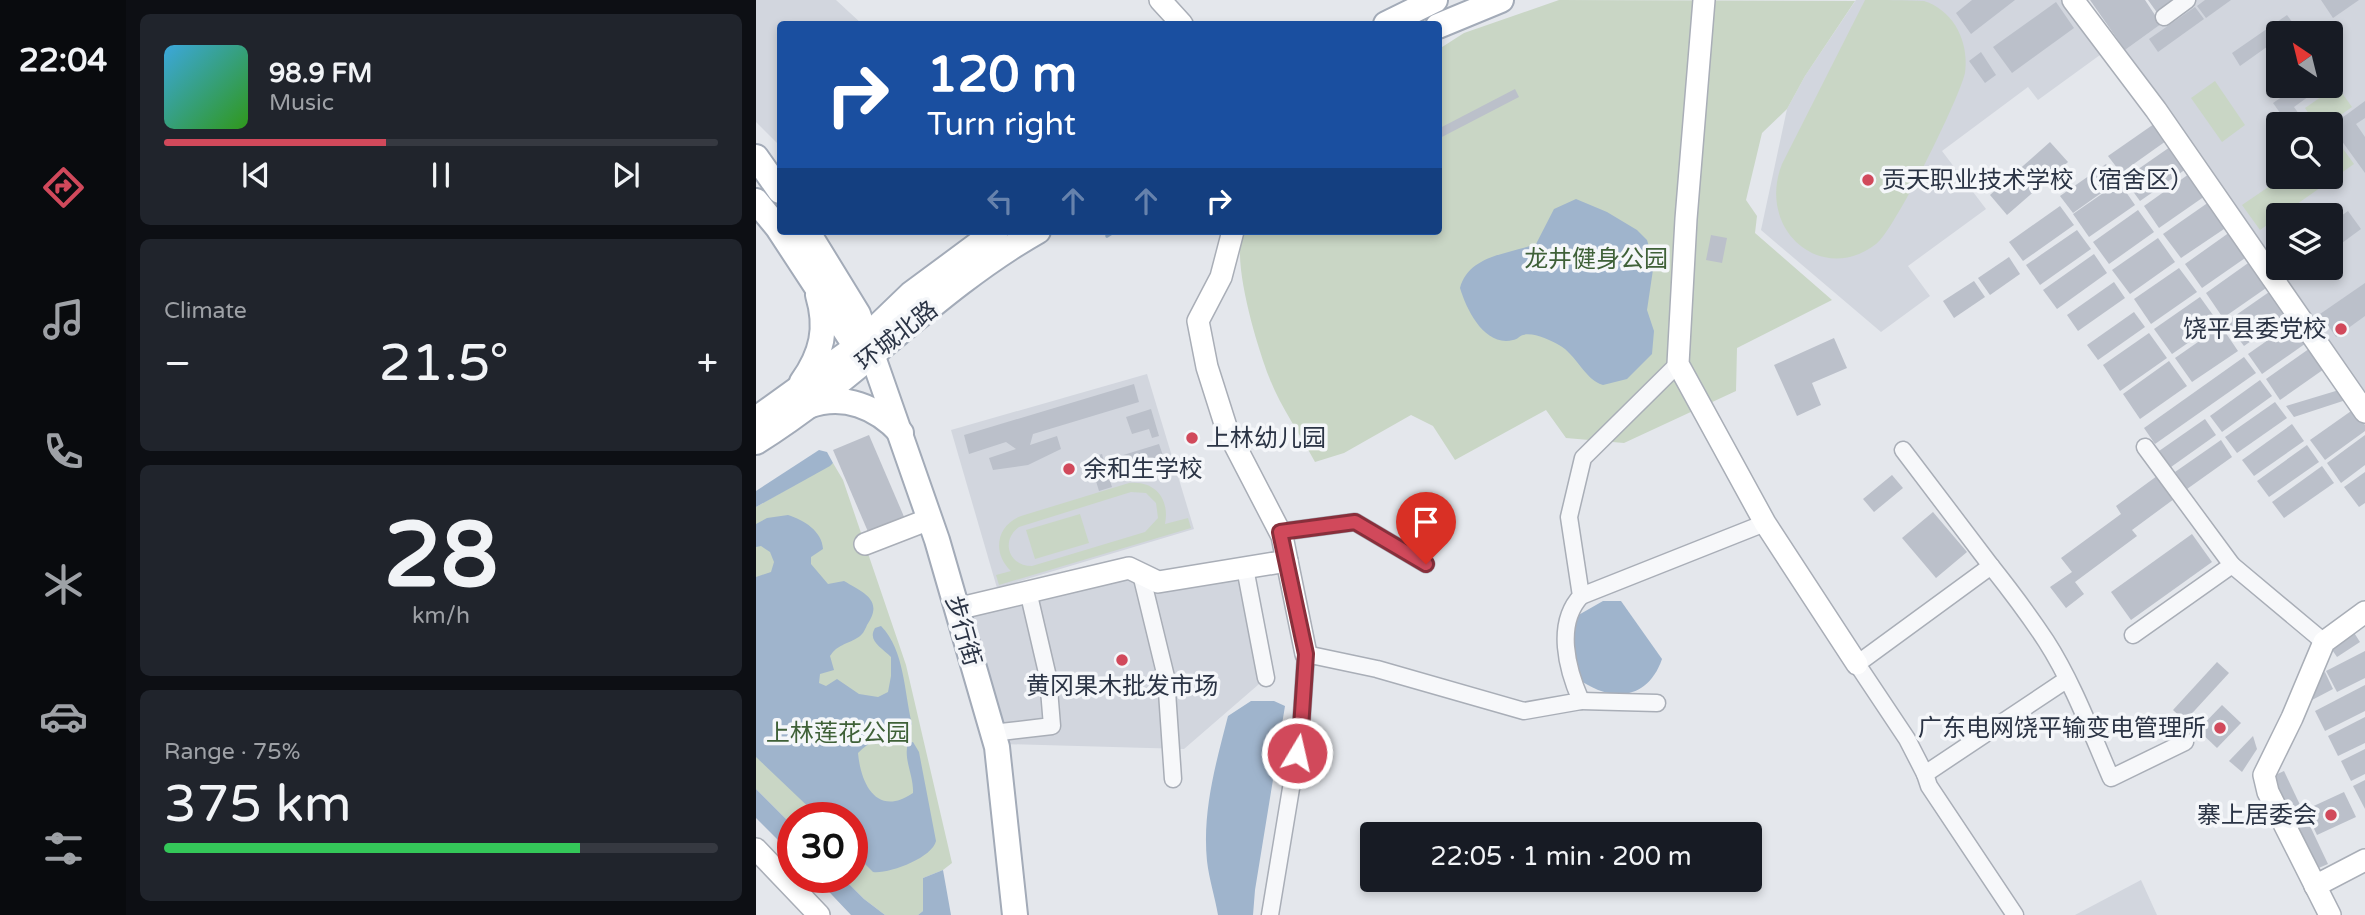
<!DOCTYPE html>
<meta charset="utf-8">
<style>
body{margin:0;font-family:"Varela Round","Noto Sans SC",sans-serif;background:#20242c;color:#f1f3f6;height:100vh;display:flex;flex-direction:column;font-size:26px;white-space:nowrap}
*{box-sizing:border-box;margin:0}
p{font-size:23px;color:#9ea1a6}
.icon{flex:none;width:38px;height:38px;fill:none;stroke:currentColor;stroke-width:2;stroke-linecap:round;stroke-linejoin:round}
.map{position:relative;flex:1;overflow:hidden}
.panel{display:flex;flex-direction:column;gap:14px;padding:14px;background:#0d0f14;width:630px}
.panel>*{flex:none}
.top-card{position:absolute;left:21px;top:21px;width:665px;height:214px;border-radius:7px;box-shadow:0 4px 10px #0003;background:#1a4fa0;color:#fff;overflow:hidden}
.needle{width:46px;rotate:325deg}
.buttons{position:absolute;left:1510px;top:21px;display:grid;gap:14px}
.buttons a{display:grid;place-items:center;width:77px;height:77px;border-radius:7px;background:#171b24;box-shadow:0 4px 10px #0003;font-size:35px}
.speed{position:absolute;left:21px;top:802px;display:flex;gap:14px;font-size:35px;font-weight:700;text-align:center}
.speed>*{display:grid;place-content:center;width:91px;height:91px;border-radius:50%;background:#171b24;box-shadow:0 4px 10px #0003;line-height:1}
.speed .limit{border:10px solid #d22;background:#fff;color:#111}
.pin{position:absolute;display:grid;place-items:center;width:60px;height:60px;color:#fff;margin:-72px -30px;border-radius:50% 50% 50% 0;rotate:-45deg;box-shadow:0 0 7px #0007}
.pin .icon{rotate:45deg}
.me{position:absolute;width:77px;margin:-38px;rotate:9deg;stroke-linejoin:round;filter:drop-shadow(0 0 5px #0008)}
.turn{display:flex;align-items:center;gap:24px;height:147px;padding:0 35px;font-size:32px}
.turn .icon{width:91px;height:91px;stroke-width:2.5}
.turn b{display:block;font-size:49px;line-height:60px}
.lanes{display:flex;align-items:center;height:66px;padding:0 35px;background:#0003;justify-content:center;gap:35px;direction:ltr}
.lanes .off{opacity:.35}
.big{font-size:52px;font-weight:600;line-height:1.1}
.panel .card{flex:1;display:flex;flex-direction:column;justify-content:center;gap:10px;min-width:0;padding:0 24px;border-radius:10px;background:#20242c}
.panel .dial{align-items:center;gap:0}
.dial b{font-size:91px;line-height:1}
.song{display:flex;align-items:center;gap:21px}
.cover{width:84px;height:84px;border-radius:10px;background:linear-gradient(135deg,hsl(200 70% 55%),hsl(110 70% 35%))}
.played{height:7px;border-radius:4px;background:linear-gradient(90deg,#d1495b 40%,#363941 40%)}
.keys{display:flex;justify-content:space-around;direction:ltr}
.heat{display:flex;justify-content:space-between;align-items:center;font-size:38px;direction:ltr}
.charge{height:10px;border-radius:5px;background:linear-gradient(90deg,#34c759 75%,#363941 0)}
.trip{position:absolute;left:604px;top:822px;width:402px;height:70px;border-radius:7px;background:#171b24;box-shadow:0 4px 10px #0003;font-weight:600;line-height:70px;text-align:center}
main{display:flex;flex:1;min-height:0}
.menu{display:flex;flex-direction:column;width:126px;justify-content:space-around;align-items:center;background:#090b0e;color:#9ea1a6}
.menu .icon{width:49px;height:49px}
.menu .on{color:#d1495b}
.menu b{font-size:32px;color:#f1f3f6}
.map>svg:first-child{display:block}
.built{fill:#d2d6de;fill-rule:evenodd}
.green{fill:#c9d6c5;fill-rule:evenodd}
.water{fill:#9fb4cc}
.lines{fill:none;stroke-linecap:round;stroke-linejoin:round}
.stream{stroke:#9fb4cc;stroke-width:3.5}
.building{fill:#bbc0ca}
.street-casing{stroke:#a9aeb7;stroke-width:19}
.secondary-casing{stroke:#a9aeb7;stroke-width:24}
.primary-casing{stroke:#a3abb8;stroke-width:28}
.street{stroke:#f7f8fa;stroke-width:16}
.secondary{stroke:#fff;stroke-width:21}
.primary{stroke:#fff;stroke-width:24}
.route-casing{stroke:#882f3b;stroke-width:18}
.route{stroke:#d1495b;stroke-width:12}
.poi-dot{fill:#d1495b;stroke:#f4f6f9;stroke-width:2.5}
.labels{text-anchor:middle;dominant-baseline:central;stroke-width:7;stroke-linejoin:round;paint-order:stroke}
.poi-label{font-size:24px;fill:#2b3445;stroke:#f4f6f9;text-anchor:start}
.park-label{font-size:24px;fill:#3f6138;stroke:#f4f6f9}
.street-label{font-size:24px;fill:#2b3445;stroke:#f4f6f9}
</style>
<main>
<nav class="menu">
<b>22:04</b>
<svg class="icon on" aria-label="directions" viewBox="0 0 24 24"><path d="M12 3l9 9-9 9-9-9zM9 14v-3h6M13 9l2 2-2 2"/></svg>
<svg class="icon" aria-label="music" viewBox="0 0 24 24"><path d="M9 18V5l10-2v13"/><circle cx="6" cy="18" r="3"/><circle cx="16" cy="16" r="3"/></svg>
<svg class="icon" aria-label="phone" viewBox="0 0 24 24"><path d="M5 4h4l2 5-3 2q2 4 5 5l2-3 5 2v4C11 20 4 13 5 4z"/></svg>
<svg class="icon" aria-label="climate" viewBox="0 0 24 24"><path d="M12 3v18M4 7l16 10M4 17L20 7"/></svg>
<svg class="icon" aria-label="car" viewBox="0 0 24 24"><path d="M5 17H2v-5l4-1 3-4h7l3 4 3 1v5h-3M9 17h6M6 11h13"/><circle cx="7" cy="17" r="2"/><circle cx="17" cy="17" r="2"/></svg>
<svg class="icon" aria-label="filters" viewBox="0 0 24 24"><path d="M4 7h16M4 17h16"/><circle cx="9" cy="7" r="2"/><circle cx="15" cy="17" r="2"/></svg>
</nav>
<section class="panel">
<div class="card">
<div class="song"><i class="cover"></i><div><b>98.9 FM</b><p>Music</p></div></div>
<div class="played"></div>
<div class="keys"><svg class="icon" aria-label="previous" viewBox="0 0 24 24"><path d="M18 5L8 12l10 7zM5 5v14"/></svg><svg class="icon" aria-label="pause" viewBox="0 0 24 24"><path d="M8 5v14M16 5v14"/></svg><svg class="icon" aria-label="next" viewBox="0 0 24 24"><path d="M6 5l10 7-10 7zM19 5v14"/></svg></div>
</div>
<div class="card"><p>Climate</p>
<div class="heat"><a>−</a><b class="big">21.5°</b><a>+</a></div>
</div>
<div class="card dial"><b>28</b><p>km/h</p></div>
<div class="card"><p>Range · 75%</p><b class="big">375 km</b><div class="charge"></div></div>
</section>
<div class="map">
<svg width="1609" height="915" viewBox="0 0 1609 915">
<rect width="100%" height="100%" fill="#e4e7ec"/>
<g class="built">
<polygon points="0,0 80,0 106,24 24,24 24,146 0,122"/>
<polygon points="1100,0 1306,0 1344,55 1282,100 1272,87 1186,151 1230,209 1152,266 1174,296 1125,332 1005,230 1031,109 1049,76"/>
<path d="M1438 0H1609V390L1605 391 1369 50ZM1522 33H1575V86H1522ZM1522 124H1575V177H1522ZM1522 215H1575V268H1522Z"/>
<polygon points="391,374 438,529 241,588 195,430"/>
<polygon points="373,568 402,582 489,568 510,678 428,749 247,744 213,606"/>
<polygon points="1385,880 1401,915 1319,915"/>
</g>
<g class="green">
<path d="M803 0 1099 1 1049 76 1031 109 1006 133 990 200 1001 216 999 233 1076 300 981 348 980 391 868 443 810 438 790 410 699 460 677 426 655 415 588 453 559 462C544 434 524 406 513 377 501 346 475 261 487 231H682L683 49 708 33Z"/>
<path d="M1109 0C1126 0 1150 0 1168 1 1199 11 1213 43 1209 73 1203 99 1139 229 1120 244 1066 286 1000 230 1026 164Z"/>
<polygon points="1459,81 1489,125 1466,142 1435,98"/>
<polygon points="1581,86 1596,107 1572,124 1560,124 1549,108"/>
<polygon points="1580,139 1598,164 1504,230 1486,205 1527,177 1575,177 1575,143"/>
<polygon points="77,463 87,480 150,665 196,863 187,870 167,878 167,911 162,915 129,915 108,899 86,877 96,877 96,817 37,817 37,826 0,789 0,507"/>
<path d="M373 483C399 480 414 499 409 524L432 518 435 528 243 585 240 575 255 571C236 553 240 526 265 516ZM375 492 390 493 400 503 402 518 389 532 276 566C253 566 244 541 263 527Z"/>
<polygon points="324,514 333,543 279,559 270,530"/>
</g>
<g class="water">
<path d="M820 199 851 212 881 230 891 240 898 263 891 310 898 331 896 354 871 379 847 385C828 379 821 355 803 345 794 340 777 332 767 335 763 336 761 340 757 340 729 347 711 311 704 288 713 255 752 254 780 244L798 209Z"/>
<polygon points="63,450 71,452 77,463 74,466 0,507 0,491"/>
<path d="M32 515C48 520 66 531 67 549L55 557V564L72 584 88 581C108 593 128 600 111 625 109 630 106 636 101 638 90 645 82 644 74 656L78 670 64 674 63 683 70 686 81 679 103 694 122 697 132 692 135 676V657C126 648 111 641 119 628L125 626C149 651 148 692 156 724L144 738C125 737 115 740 102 753 105 786 122 817 157 793 158 776 147 759 152 743L157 742 163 752 180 841C176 858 133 874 117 872L96 851V817H63L0 757V577L15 572 18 562 14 552 5 546 0 547V524L11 518Z"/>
<path d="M847 601H865L906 659C891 702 853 702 821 678L814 640 819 617Z"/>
<path d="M495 701H518L529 706 499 890 497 915H462C459 897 453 879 451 861 446 811 460 763 472 716Z"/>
<polygon points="0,789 37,826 37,855 0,818"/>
<polygon points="187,870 195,915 162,915 167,911 167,878"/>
<polygon points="59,877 86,877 108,899 129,915 95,915"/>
</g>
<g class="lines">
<polyline class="stream" points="351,236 359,231"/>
</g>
<g class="building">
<polygon points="1216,0 1259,0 1215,34 1200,13"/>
<polygon points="1334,0 1389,0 1405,24 1369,50"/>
<polygon points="1392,0 1422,0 1402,14"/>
<polygon points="1449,0 1475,0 1450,18 1441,6"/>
<polygon points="1565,0 1603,0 1577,18"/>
<polygon points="1300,2 1318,28 1256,73 1237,47"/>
<polygon points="1439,7 1448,19 1402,52 1393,39"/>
<polygon points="1531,15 1540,27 1531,33 1522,33 1522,39 1484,66 1476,53"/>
<polygon points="1225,52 1240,75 1229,83 1213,61"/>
<polygon points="1542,86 1567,86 1538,107 1550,124 1532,124 1517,103"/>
<polygon points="759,89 763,97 682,139 682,129"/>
<polygon points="1609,101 1609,118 1600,124 1609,137 1609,173 1575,126"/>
<polygon points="1398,124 1410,141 1365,173 1352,156"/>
<polygon points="1294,142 1312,162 1251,215 1234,195"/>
<polygon points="1414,147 1430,169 1384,201 1368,179"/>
<polygon points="1350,164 1362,181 1317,213 1304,196"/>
<polygon points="1433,174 1449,196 1403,228 1388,206"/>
<polygon points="1363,182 1379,205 1333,237 1317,214"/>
<polygon points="1453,202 1471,227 1425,258 1407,234"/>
<polygon points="1304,206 1318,225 1267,261 1253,242"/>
<polygon points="1382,210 1398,232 1353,264 1337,242"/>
<polygon points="1592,211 1605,229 1575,251 1575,223"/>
<polygon points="1321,230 1335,249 1284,285 1270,265"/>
<polygon points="1474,232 1492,256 1446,288 1429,264"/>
<polygon points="955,235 971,238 966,263 950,260"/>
<polygon points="1402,238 1419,262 1374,294 1356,270"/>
<polygon points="1338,254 1351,273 1301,309 1287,290"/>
<polygon points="1253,257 1264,274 1234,295 1222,278"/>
<polygon points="1495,261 1513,286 1467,318 1450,293"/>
<polygon points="1423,268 1441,292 1395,324 1378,299"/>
<polygon points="1218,281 1229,297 1198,318 1187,301"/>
<polygon points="1358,282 1369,298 1322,331 1311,315"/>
<polygon points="1609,283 1609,316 1580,337 1564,314"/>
<polygon points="1516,290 1533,314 1488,346 1470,322"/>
<polygon points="1444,297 1462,322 1416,354 1398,329"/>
<polygon points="1378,312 1389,327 1342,360 1331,345"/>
<polygon points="1539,321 1553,341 1506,374 1492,354"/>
<polygon points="1465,326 1482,351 1436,382 1419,358"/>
<polygon points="1393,333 1411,358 1364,391 1347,365"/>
<polygon points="1078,338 1091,368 1056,383 1065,405 1041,416 1018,365"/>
<polygon points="1557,346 1571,367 1524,400 1510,379"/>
<polygon points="1488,357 1500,373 1399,444 1388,428"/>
<polygon points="1413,361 1431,386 1384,419 1367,394"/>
<polygon points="1504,380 1516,396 1466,432 1454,416"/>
<polygon points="378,384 383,402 277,434 274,445 301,436 305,449 272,465 237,470 233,458 260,449 250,442 213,454 208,435"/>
<polygon points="1583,390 1590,400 1538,417 1530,406"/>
<polygon points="1519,402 1531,418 1481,453 1469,437"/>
<polygon points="395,409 403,436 396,438 393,429 376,434 370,417"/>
<polygon points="1598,409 1609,425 1609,431 1569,460 1554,440"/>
<polygon points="1449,419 1460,435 1415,467 1403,451"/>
<polygon points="1536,424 1548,441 1498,476 1486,460"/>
<polygon points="113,435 149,519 113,534 77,450"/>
<polygon points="1609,435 1609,465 1585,483 1571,463"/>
<polygon points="1465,440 1476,457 1431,489 1419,472"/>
<polygon points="403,444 410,464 354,481 356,487 343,491 333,458 346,454 348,461"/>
<polygon points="1551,445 1563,462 1513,497 1501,481"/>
<polygon points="1566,466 1578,483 1528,518 1516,502"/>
<polygon points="1609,472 1609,503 1603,507 1588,487"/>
<polygon points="1136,475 1147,488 1118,512 1107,499"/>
<polygon points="1401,476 1418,499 1376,530 1381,536 1319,582 1328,594 1310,608 1294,587 1316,572 1305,558 1365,514 1360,506"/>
<polygon points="1177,512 1211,552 1180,578 1146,538"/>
<polygon points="1436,534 1456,562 1375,620 1355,592"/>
<polygon points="1595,628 1604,642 1581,657 1572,644"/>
<polygon points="1609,651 1609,678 1581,692 1570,671"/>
<polygon points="1461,662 1473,673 1429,721 1417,710"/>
<polygon points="1569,672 1577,689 1556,700 1552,692 1561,676"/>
<polygon points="1609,685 1609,711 1569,731 1559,711"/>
<polygon points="1466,705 1485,723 1461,748 1442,730"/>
<polygon points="1609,717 1609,743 1582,756 1572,736"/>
<polygon points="1497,736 1501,749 1486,772 1473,761"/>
<polygon points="1609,749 1609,774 1595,781 1585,761"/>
<polygon points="1528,771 1572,864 1558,870 1523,801 1517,776"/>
<polygon points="1609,780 1609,809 1597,786"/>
<polygon points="1588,792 1600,817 1561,835 1549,810"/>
</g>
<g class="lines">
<g class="street-casing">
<g id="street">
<polyline points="1408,17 1431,0"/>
<polyline points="1389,447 1476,565"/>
<polyline points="1147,450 1235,566"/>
<polyline points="524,532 599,522 670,564"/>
<polyline points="489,568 510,678"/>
<polyline points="385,574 410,677 417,779"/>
<polyline points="825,596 1009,523"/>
<polyline points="1377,635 1476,565 1568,642"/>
<path d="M1310 680 1169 774 1151 739 1101 664 1235 566C1254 590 1273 615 1290 641 1317 683 1335 732 1355 778L1429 742"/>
<polyline points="825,701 901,703"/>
<polyline points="245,732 296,726 292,677 272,591"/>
<polyline points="1169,774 1173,786 1259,915"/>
<path d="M514 915 545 728 550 654 621 669 768 711 825 701C811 669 799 624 825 596L813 517 827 458 922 364"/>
</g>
</g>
<g class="secondary-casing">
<g id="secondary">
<polyline points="404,0 426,24"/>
<polyline points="948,0 930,219 922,364 1009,523 1101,664"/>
<polyline points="1317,0 1400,110 1609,412"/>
<polyline points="109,544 171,520"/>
<polyline points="531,561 550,654"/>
<polyline points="213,606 373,568 402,582 531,561 526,536 471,430 451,367 442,321 465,277 477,231"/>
<polyline points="0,849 63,915"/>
<polyline points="1559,886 1609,860"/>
<polyline points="1574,915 1512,792 1508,775 1536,718 1568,642 1609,612"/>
</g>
</g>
<g class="primary-casing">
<g id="primary">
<polyline points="630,24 679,0"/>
<polyline points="682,26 745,0"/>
<polyline points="0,157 24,191"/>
<polyline points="0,201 22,228 100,347"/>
<polyline points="51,231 102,314 181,540 241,747 259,915"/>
<path d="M46 382C66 354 72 328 62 295"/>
<path d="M52 406C88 393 121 407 145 433"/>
<polyline points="0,419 100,347 155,294 240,231"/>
<path d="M0 442C100 380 180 289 282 231"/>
</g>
</g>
<use href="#street" class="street"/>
<use href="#secondary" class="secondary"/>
<use href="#primary" class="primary"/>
</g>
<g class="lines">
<g class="route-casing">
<polyline id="route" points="541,753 545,728 550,654 524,532 599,522 670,564"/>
</g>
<use href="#route" class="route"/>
</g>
<g class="poi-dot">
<circle cx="1112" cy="180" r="7"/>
<circle cx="1585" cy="329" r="7"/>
<circle cx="436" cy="438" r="7"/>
<circle cx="313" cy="469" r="7"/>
<circle cx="366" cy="660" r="7"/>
<circle cx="1464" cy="728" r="7"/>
<circle cx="1575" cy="815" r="7"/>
</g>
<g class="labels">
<g class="poi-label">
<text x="1126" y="180">贡天职业技术学校（宿舍区）</text>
<text x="1571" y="329" text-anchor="end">饶平县委党校</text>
<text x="450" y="438">上林幼儿园</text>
<text x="327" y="469">余和生学校</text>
<text x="366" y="686" text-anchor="middle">黄冈果木批发市场</text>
<text x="1450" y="728" text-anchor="end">广东电网饶平输变电管理所</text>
<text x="1561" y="815" text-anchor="end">寨上居委会</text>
</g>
<g class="park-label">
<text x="840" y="259">龙井健身公园</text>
<text x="82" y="733">上林莲花公园</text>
</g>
<g class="street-label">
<text transform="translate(141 336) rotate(-38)">环城北路</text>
<text transform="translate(207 631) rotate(74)">步行街</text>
</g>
</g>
</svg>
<div class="buttons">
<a><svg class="needle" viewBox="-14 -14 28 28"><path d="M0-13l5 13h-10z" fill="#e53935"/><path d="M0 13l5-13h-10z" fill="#9ea1a6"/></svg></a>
<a><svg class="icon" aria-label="search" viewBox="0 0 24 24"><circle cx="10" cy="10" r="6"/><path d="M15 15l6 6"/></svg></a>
<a><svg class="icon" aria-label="layers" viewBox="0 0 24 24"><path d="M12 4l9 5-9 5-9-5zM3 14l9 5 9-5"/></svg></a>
</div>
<div class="speed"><div class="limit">30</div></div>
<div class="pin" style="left:670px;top:564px;background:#d93025"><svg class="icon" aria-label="arrive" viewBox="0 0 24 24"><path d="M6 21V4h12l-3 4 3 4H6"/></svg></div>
<svg class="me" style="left:541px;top:753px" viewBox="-20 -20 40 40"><circle r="17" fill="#d1495b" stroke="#fff" stroke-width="3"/><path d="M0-11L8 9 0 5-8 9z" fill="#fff"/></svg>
<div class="trip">22:05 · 1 min · 200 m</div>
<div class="top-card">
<div class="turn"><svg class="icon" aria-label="right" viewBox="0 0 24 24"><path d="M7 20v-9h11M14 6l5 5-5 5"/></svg><div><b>120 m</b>Turn right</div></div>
<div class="lanes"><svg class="icon off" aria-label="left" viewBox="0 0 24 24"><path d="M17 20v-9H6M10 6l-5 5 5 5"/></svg><svg class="icon off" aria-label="ahead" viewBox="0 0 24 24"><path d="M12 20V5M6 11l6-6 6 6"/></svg><svg class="icon off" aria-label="ahead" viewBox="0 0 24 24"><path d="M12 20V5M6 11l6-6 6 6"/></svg><svg class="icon" aria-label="right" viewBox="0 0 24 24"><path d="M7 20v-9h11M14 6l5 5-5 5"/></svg></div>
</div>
</div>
</main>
